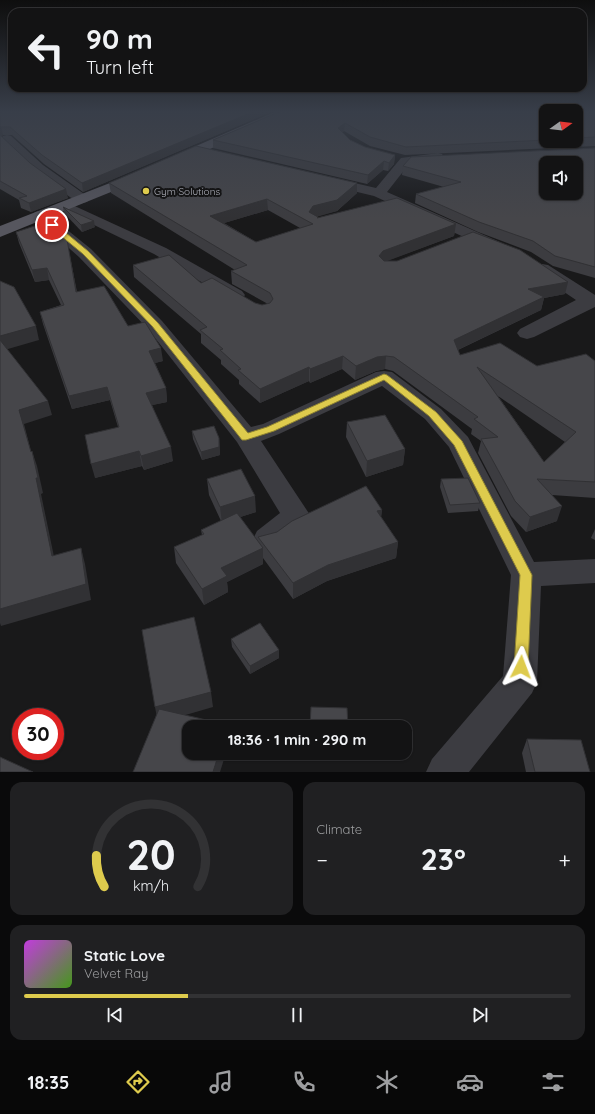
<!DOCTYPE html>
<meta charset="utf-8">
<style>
body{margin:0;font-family:Quicksand,sans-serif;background:#202022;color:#f1f3f6;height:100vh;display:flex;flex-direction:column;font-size:15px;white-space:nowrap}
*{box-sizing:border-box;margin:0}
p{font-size:13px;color:#9d9ea0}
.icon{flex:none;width:22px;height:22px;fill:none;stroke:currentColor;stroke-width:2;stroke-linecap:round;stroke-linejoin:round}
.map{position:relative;height:772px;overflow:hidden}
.panel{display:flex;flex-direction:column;gap:10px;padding:10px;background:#0a0a0b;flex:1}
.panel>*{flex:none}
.hud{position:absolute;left:8px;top:8px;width:579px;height:84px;border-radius:12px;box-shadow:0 1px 3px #0004,0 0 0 1px #323234;background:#131314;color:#f1f3f6;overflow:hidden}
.needle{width:26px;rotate:75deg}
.controls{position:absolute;left:539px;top:104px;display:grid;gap:8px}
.controls a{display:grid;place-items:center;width:44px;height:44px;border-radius:8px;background:#131314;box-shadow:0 1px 3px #0004,0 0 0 1px #323234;font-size:20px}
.speed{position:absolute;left:12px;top:708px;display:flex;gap:8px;font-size:20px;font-weight:700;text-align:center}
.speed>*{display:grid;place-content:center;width:52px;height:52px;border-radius:50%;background:#131314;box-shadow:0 1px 3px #0004,0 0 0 1px #323234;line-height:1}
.speed .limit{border:6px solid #d22;background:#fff;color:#111}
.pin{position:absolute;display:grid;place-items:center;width:34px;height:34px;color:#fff;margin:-17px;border:2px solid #fff;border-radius:50%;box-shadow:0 1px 4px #0007}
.me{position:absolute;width:44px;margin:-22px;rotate:3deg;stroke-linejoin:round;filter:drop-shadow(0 0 3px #0008)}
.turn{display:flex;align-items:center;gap:14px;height:84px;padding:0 12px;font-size:18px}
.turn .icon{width:52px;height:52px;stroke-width:2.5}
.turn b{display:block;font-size:28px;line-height:34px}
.big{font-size:30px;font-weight:800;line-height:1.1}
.panel .tile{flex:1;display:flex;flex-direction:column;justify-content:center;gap:6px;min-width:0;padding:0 14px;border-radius:12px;background:#202022}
.panel .dial{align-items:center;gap:0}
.dial svg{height:104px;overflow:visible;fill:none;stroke:#323234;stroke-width:7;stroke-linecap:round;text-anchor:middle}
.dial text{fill:#f1f3f6;stroke:none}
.song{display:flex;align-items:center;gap:12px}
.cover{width:48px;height:48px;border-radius:6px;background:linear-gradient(135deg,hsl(290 70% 55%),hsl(100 70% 35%))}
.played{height:4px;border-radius:2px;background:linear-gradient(90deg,#decb4d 30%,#323234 30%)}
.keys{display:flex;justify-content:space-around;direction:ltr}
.heat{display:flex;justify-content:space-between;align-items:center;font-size:22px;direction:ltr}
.panel .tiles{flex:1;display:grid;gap:10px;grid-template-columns:1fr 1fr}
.tile:last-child{grid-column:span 2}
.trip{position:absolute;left:182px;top:720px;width:230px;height:40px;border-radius:12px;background:#131314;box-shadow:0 1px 3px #0004,0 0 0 1px #323234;font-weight:800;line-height:40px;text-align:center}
.tabs{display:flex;height:64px;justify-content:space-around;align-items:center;background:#080808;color:#9d9ea0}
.tabs .icon{width:28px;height:28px}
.tabs .current{color:#decb4d}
.tabs b{font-size:18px;color:#f1f3f6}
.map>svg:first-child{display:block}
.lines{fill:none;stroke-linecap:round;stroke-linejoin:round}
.minor{fill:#3c3c41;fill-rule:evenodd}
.major{fill:#56565e;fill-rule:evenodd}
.wall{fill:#3c3c40;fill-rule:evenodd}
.shaded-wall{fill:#313134}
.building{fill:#46464a;stroke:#313134;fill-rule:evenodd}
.route{fill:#decb4d;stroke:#908432}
.poi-dot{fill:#decb4d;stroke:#141415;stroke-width:1.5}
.labels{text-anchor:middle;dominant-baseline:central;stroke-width:4;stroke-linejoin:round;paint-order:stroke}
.far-poi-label{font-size:10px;fill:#acaeb8;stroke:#141415;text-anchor:start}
</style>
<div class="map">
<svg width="595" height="772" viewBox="0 0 595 772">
<rect width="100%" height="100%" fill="#19191a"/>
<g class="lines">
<g class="minor">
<polygon points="7,135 11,136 43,165 87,196 89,199 87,202 82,203 77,202 33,171 3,142 1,139 3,136"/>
<polygon points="438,153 442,154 444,157 442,160 409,164 387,192 502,243 504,246 502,249 496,251 490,249 374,196 324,184 322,181 324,178 329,177 376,188 401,158"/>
<polygon points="66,202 166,248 242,291 245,295 242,299 236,300 230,299 154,254 61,209 59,206 61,203"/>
<path d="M40 211 45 212 91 249 162 321 251 427 263 424 376 372 384 371 392 372 441 409 468 437 534 562 595 559V583L541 586 537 682 532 693 469 772H426L432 759 503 676 511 575 449 447 425 419 382 386 279 434 261 441 310 515C304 525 278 551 266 550 263 549 260 548 257 547L253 539 257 531 280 513 237 442 148 329 79 257 35 218 33 215 35 212Z"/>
<polygon points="542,264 548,265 595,295 595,307 534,337 527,339 520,337 517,333 520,329 576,300 536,273 533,269 536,265"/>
</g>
<g class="major">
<polygon points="277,111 291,111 290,113 181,162 173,162 171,159 173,156"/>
<polygon points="138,172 143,173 145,176 143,179 0,237 0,226"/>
</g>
</g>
<g class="wall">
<polygon points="0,111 273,111 83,192 44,164 12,135 3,135 1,136 30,163 68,198 31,212 21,208 19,200 0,189"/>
<polygon points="281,111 546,111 546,141 576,141 576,111 595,111 595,146 405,155 370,146 344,131 342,132 350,140 365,147 395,155 394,164 388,171 383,170 367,184 213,148 213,140"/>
<polygon points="595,148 595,278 553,266 531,252 478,232 415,203 416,194 444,187 402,175 403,166"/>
<path d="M109 183H357V193L337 211 317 216 318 218 456 224 454 236 386 261 568 282 565 294 544 298 541 310 458 350 460 355 537 366 595 361V498L552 495 557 521 526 532 511 516 478 453 481 441 471 434 472 429 393 371 385 369 376 371 355 380 342 369 310 383 309 381 260 403 239 384V380L221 364V360L201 343V334L134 277 133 265 201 283 255 303 262 305 268 304 232 284 231 271 235 270 111 193ZM268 210 300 228 256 242 224 223ZM498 396 565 442 544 462Z"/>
<polygon points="63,207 95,227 82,232 64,213"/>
<polygon points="16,232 69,251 77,292 128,326 163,361 155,363 166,388 167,402 152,405 173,461 144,470 142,466 95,478 118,427 110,400 72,409 43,324 40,312 61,305 49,280 35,282 19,243"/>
<polygon points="347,422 405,449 403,465 366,477 346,437"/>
<polygon points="192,431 219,438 220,455 202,460 193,439"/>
<polygon points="207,479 256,512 240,517 258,543 258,537 382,510 381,517 398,542 396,558 327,581 293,599 263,558 263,564 227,582 228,592 204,605 176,563 174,547 202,535 201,530 221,521 209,495"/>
<polygon points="441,479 480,503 478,511 448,513 440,487"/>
<polygon points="595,529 595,540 591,538"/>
<polygon points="231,639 279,650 279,658 250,674 232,647"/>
<polygon points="527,739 590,772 526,772 522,753"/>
<polygon points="310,753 348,753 347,760 310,758"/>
</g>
<g class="shaded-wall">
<polygon points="255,111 273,111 83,192 82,183"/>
<polygon points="345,123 344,131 338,136 338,128"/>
<polygon points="0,127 1,127 3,135 0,138"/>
<polygon points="395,155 394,164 388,171 389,163"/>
<polygon points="384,161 383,170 367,184 368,175"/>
<polygon points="357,183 357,193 337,211 313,218 309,212 313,206"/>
<polygon points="66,189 68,198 31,212 29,203"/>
<polygon points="267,199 268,210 211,227 210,216"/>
<polygon points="94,221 95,227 82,232 81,225"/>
<polygon points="456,224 454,236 382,263 379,256 383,251"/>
<polygon points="67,239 69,251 79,304 76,292"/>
<polygon points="47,268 49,280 35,282 32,270"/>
<polygon points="568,282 565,294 544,298 541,310 451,353 454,340 528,289"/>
<polygon points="36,326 39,340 1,351 0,346 0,336"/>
<polygon points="161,348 163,361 151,364 149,351"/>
<polygon points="343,356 342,369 310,383 310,369"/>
<polygon points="386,356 385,369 376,371 355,380 356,366 377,357"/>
<polygon points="309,367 309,381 260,403 260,389"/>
<polygon points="107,387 110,400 72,409 69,396"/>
<polygon points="166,388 167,402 148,406 146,393"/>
<polygon points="48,401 52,415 24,424 35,467 19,410"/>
<polygon points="219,438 220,455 202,460 201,452"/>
<polygon points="171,447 173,461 144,470 141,456"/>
<polygon points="405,449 403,465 366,477 367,461"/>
<polygon points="32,451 37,466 43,493 41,494 57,571 52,556 36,478"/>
<polygon points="139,451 142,466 95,478 91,464"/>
<polygon points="255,496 256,512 222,523 220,507"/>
<polygon points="562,506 557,521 526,532 530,517"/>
<polygon points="382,510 380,526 377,511"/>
<polygon points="398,542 396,558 327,581 293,599 293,583 328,565"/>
<polygon points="81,548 85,564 91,600 1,626 0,623 0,609"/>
<polygon points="263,548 263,564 227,582 228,592 204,605 202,589 221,568"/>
<polygon points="279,650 279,658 250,674 250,666"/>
<polygon points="211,692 213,707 158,723 155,707"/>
<polygon points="219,753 226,753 220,772 213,772"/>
</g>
<g class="building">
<polygon points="0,111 255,111 82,183 42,155 10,127 0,127"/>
<polygon points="281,111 546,111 546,140 406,147 370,137 345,123 338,128 350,140 365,147 395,155 389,163 384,161 368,175 213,140"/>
<polygon points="576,111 595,111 595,137 576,138"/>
<polygon points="0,135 30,163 66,189 29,203 19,198 27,196 0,181"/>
<path d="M196 146 357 183 337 200 313 206 309 212 318 217 317 218 397 198 456 224 383 251 379 256 384 261H397L473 232 520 250 568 282 528 289 544 297 454 340 460 355 500 343 537 366 586 354 595 361V482L537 479 562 506 530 517 515 501 481 439 498 437 474 419 478 417 394 357 386 356 377 357 356 366 343 356 310 369 309 367 260 389 238 370 241 369 220 350 223 349 200 330 207 327 133 265 169 255 201 283 212 278 255 303 262 305 270 303 273 299 270 293 231 271 247 265 109 183ZM267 199 313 224 256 242 210 216ZM477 367 576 432 544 462Z"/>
<path d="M595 148V267L555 256 533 241 479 222 416 194 461 182 403 166 411 157ZM546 163H576V193H546Z"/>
<polygon points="63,207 94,221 81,225"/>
<polygon points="47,222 67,239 76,292 104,286 128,326 145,322 161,348 149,351 166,388 146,393 171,447 141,456 139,451 91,464 85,435 119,427 107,387 69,396 40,312 64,305 47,268 32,270 16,232"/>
<polygon points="0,281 14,287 36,326 0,336"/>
<polygon points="0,340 48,401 19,410 31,452 32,451 38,478 36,478 52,556 81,548 86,584 0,609"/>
<polygon points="385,415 405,449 367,461 347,422"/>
<polygon points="214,426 219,438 219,447 201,452 192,431"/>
<polygon points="241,469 255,496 220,507 207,479"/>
<polygon points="468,478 480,503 450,505 441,479"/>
<polygon points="366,486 382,510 377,511 398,542 328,565 293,583 258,537 277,532 292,521"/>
<polygon points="237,513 263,548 221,568 227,576 202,589 174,547 204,534 201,530"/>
<polygon points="194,617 211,692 155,707 142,630"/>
<polygon points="260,623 279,650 250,666 231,639"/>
<polygon points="311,707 347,708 348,727 310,727"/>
<polygon points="159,709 228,725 227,727 189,727 189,753 219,753 213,772 133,772"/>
<polygon points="527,739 581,740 590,772 535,772"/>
<polygon points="0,757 33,772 0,772"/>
</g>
<linearGradient id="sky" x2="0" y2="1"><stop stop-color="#0e0e0e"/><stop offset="0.51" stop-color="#383e49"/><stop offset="1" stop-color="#383e49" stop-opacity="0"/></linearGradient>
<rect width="595" height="219" fill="url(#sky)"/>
<polygon class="route" points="49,223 54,223 88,251 158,323 248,433 267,427 384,374 387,375 436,412 462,441 532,575 528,667 526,671 521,673 516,671 514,667 520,575 454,445 429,416 384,380 274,431 246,440 242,440 152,326 83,254 49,226"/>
<circle class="poi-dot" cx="146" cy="191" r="4"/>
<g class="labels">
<g class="far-poi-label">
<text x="154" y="191">Gym Solutions</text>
</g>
</g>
</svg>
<div class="controls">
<a><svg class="needle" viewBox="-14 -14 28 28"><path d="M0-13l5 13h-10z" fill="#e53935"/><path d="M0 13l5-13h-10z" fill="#9d9ea0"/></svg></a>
<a><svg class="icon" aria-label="sound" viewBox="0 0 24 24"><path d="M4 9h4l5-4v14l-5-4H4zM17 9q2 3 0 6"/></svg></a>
</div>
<div class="speed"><div class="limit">30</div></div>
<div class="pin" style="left:52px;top:225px;background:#d93025"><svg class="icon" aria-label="arrive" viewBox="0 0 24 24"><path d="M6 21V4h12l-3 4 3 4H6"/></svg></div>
<svg class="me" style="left:521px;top:667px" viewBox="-20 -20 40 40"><path d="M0-17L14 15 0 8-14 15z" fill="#decb4d" stroke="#fff" stroke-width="4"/></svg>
<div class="trip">18:36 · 1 min · 290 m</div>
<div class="hud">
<div class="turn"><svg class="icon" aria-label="left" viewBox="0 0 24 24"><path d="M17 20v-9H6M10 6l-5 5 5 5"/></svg><div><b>90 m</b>Turn left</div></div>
</div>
</div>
<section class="panel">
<div class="tiles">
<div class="tile dial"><svg viewBox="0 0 100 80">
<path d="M14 69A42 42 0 1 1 86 69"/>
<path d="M14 69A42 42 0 0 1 8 45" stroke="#decb4d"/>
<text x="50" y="56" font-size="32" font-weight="700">20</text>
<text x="50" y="72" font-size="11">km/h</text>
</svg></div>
<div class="tile"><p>Climate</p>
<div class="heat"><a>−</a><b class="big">23°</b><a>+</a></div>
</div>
<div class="tile">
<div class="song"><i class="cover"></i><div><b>Static Love</b><p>Velvet Ray</p></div></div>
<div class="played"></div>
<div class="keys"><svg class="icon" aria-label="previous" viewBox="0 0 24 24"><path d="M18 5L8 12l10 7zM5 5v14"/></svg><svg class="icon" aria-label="pause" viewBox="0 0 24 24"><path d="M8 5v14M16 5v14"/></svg><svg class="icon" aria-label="next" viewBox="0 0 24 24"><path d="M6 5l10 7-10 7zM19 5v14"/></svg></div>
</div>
</div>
</section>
<nav class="tabs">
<b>18:35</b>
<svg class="icon current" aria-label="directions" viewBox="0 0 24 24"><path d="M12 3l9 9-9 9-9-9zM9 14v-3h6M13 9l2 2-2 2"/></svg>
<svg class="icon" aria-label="music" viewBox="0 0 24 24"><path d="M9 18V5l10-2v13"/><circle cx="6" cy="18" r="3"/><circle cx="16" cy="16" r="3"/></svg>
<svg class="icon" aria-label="phone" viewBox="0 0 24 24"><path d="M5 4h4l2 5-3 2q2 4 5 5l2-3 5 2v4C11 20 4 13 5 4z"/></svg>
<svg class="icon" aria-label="climate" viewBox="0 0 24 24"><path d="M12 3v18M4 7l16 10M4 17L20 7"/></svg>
<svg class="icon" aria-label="car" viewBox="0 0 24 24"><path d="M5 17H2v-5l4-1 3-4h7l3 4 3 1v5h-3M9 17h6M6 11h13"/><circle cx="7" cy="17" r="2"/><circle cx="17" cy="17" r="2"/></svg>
<svg class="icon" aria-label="filters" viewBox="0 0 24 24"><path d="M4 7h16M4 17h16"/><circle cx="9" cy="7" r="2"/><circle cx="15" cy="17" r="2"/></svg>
</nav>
